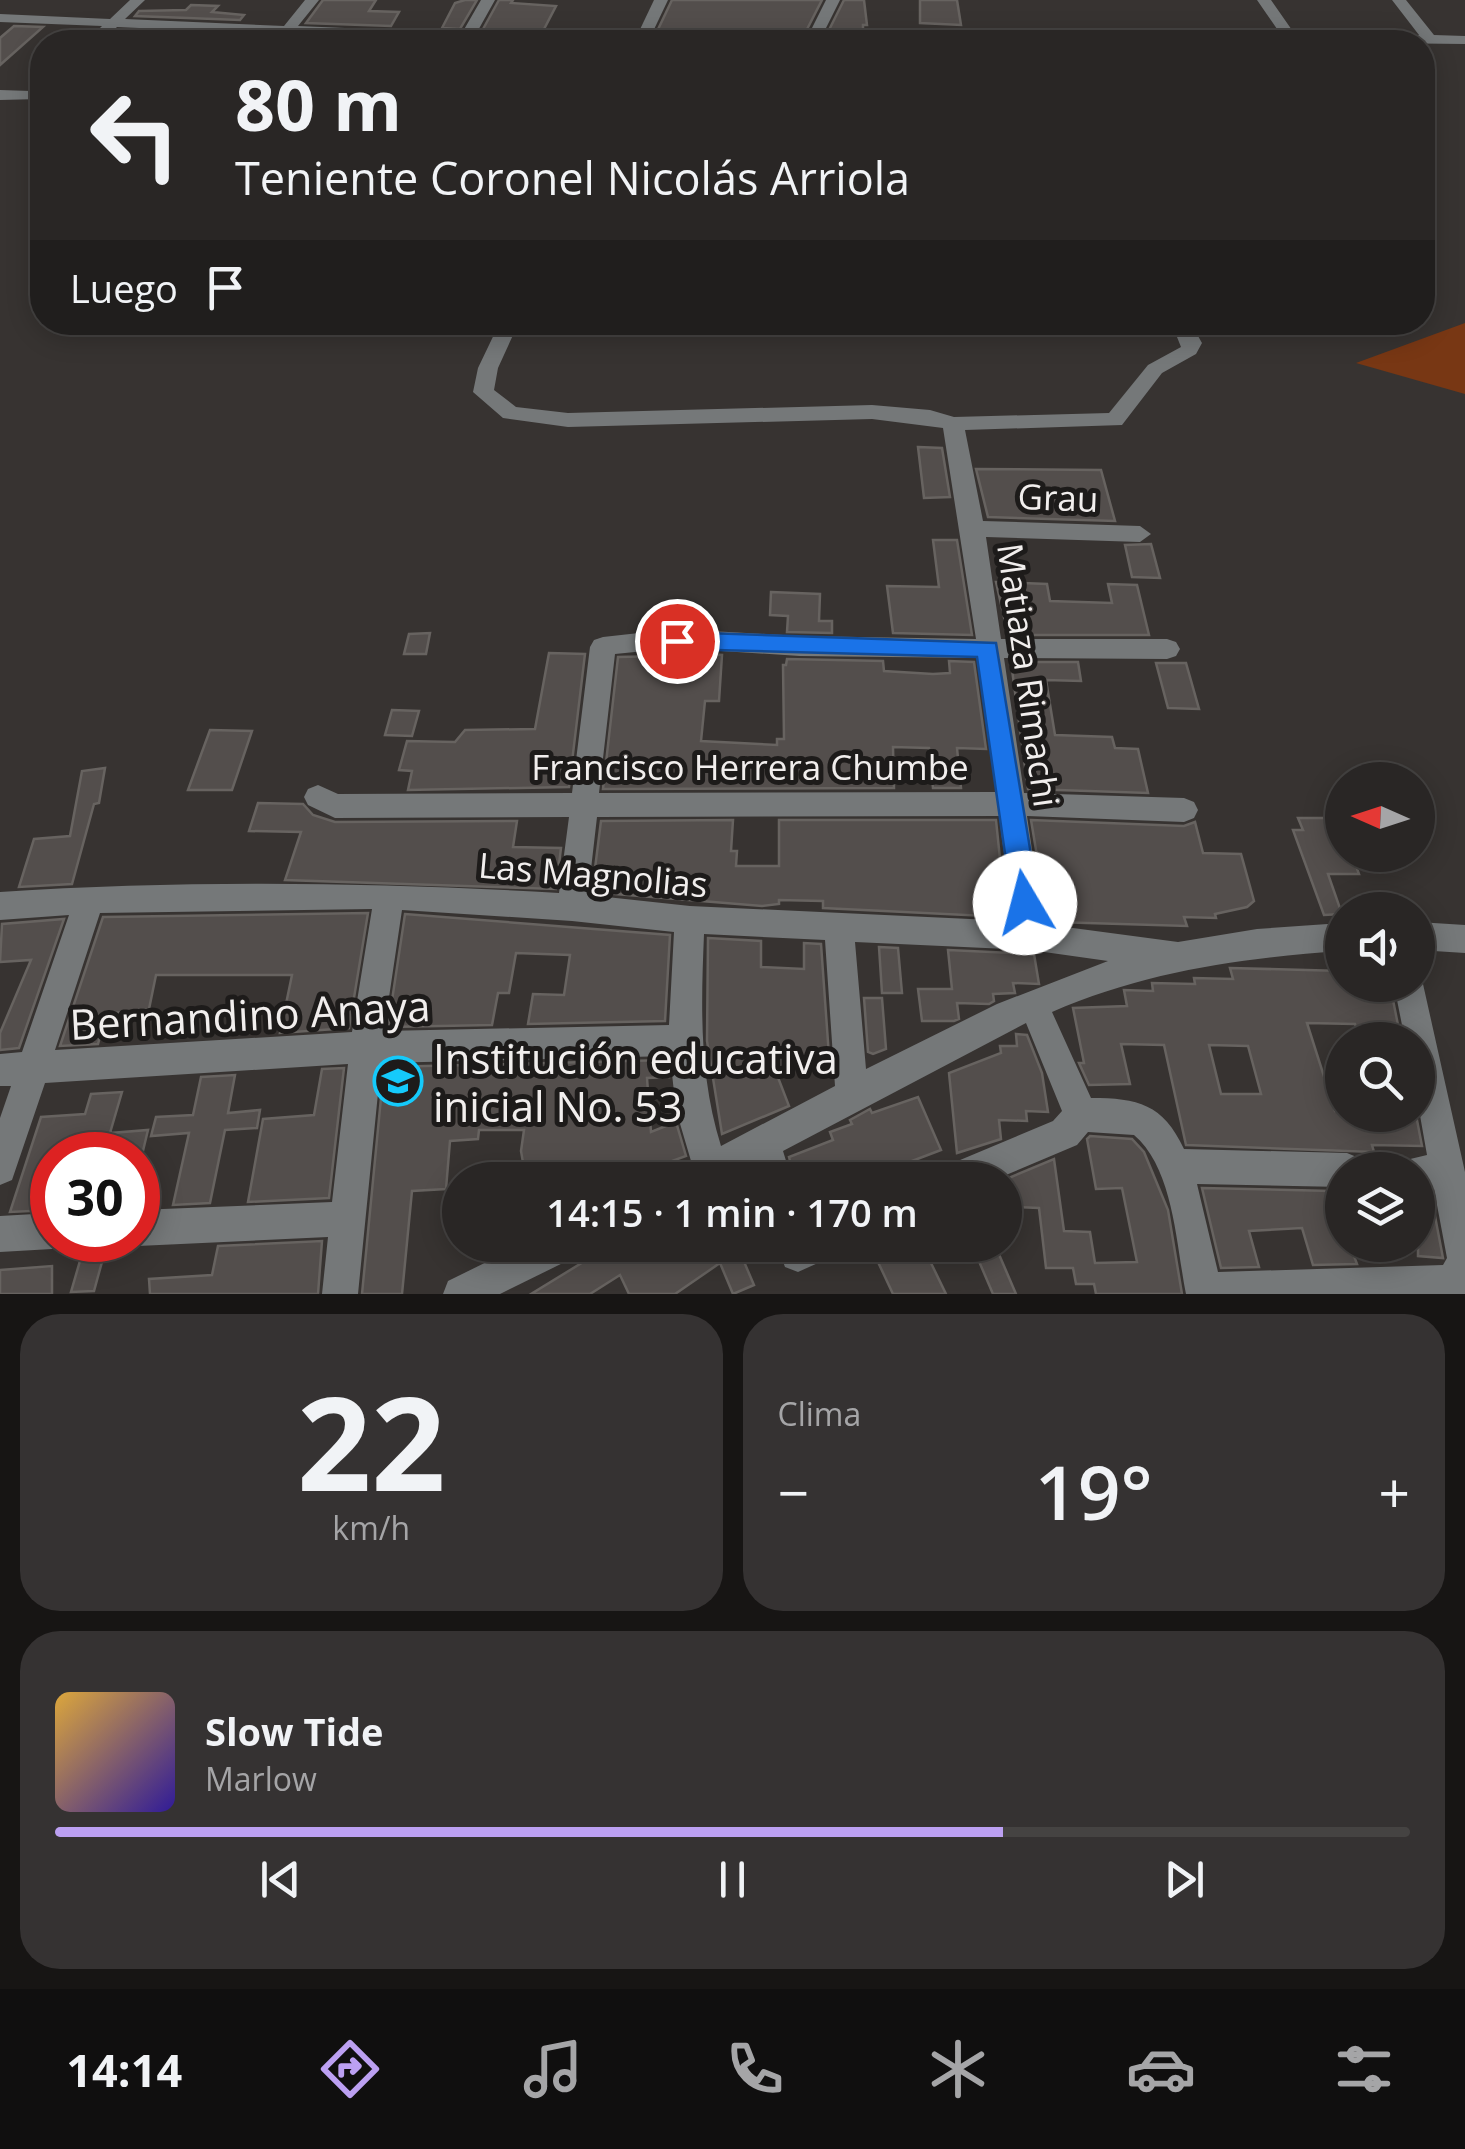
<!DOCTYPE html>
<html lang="es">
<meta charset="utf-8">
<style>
body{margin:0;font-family:"Open Sans",sans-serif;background:#353232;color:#f1f3f6;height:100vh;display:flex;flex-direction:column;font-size:38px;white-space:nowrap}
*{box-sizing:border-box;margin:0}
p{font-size:32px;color:#a5a5a7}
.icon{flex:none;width:55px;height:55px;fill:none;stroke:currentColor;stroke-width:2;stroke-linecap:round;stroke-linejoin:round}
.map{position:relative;height:1294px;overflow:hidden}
.sheet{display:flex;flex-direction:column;gap:20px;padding:20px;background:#171514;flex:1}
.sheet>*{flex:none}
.top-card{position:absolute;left:30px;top:30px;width:1405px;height:305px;border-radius:40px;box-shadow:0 5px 25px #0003,0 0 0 2px #454342;background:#292625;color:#f1f3f6;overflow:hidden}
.needle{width:65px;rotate:273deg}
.tools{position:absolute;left:1325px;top:762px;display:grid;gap:20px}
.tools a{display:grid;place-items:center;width:110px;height:110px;border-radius:50%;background:#292625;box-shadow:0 5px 25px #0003,0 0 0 2px #454342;font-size:50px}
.speed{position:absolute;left:30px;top:1132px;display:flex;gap:20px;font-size:50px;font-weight:700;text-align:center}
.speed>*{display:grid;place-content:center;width:130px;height:130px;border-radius:50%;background:#292625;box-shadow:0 5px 25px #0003,0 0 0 2px #454342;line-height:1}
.speed .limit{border:15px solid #d22;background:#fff;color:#111}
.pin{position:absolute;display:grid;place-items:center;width:85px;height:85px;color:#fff;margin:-42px;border:5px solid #fff;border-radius:50%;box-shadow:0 2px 10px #0007}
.me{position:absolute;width:110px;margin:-55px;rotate:352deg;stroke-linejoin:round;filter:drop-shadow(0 0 8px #0008)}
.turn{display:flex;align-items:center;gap:35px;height:210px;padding:0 40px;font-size:45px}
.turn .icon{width:130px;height:130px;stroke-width:2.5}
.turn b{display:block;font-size:70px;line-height:85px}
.then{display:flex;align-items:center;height:95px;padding:0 40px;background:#0003;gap:20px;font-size:38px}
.big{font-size:75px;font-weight:600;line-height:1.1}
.sheet .tile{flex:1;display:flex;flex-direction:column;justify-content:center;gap:15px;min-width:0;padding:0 35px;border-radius:40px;background:#353232}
.sheet .dial{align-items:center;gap:0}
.dial b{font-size:130px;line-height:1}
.song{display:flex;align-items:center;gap:30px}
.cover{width:120px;height:120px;border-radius:15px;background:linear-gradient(135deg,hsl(40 70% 55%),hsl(250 70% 35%))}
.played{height:10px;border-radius:5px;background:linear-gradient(90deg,#bca0f2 70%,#454342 70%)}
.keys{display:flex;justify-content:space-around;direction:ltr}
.heat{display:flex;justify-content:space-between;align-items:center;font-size:55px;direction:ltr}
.sheet .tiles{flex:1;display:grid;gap:20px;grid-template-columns:1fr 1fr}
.tile:last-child{grid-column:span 2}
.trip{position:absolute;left:442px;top:1162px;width:580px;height:100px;border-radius:50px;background:#292625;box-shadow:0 5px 25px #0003,0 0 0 2px #454342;font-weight:600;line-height:100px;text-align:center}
.tab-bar{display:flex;height:160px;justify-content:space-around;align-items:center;background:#100f0f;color:#a5a5a7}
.tab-bar .icon{width:70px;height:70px}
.tab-bar .on{color:#bca0f2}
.tab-bar b{font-size:45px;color:#f1f3f6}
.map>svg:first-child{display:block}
.green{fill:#783714}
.building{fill:#534e4c;stroke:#676360;stroke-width:2.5;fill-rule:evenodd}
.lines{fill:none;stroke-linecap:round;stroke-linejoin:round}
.minor{fill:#757879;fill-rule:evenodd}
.route{fill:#1a73e8;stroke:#114b97;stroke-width:2.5}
.labels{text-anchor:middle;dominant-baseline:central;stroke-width:10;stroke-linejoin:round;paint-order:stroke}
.street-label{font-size:35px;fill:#f1eeed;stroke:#1d1b1a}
.near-street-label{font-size:42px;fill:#f1eeed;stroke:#1d1b1a}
.near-poi-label{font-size:42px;fill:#f1eeed;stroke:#1d1b1a;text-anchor:start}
</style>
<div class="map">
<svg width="1465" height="1294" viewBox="0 0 1465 1294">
<rect width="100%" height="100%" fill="#373331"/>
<polygon class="green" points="1465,323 1465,394 1356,363"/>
<g class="building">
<polygon points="323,0 376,0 369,11 399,12 391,26 306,23"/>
<polygon points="465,0 477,0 460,29 442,28 455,3"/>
<polygon points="499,0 513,0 511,3 556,6 542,33 482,31"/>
<polygon points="672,0 822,0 802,39 652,42"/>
<polygon points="844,0 864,0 867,25 863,25 863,41 823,42"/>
<polygon points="920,0 957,0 961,25 920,23"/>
<polygon points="191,5 218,6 212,12 244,15 240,20 135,16 139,11 186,10"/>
<polygon points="14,26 43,27 0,65 0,38"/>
<polygon points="918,447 942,448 950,497 924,498"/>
<polygon points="976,469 1101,470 1115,521 988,517"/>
<polygon points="933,540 957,540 972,635 893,633 887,586 939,587"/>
<polygon points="1151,544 1160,578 1132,577 1125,545"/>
<polygon points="996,582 1047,584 1050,601 1112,603 1108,584 1137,585 1149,635 1008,635"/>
<polygon points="771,592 820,594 819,621 832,621 832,633 787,632 788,616 770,615"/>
<polygon points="430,633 426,654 404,654 409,634"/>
<polygon points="674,652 722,655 719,701 705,701 701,741 777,745 777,739 784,739 783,665 786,665 787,659 883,661 884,671 933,674 950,673 949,661 974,662 986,749 957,748 961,788 933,788 929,748 893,747 894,788 603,789 618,657 666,656"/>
<polygon points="549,653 585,654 569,787 408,790 412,771 399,770 407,741 455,742 465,730 535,729"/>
<polygon points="1011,662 1078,662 1081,681 1046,680 1055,735 1112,737 1115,748 1138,749 1148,793 1028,789"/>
<polygon points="1156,663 1186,663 1199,709 1168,708"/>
<polygon points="392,710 419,711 412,736 385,735"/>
<polygon points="210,730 252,731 232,790 188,790"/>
<polygon points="105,768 99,803 94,804 72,884 19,887 34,839 70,836 82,771"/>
<polygon points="258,803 303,804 313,815 335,822 517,821 513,847 561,848 556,889 285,880 301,832 249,831"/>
<polygon points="1298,818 1337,818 1342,831 1342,855 1352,855 1359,874 1328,874 1342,914 1324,915 1293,830 1303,830"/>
<polygon points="733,820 731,851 737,851 736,866 779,866 779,820 996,820 1006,917 823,908 823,901 779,900 779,904 762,906 592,892 601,821"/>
<polygon points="1031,820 1184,826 1195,822 1203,853 1241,854 1254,901 1247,907 1215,914 1216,918 1184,917 1187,926 1054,922 1044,857 1037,856"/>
<polygon points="368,913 349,1028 280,1033 292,975 156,975 149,1009 106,1014 98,1044 60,1046 103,917"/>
<polygon points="405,914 670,935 665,1021 528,1024 533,994 564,995 570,955 516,953 509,993 498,993 492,1025 388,1027"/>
<polygon points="64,919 19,1048 0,1050 0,1033 31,960 0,962 2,924"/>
<polygon points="708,938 761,941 761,967 804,969 804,943 821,944 830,1070 774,1067 789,1106 722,1134 707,1041"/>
<polygon points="879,947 898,948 902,993 882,993"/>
<polygon points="948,950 1034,954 1039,984 1013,983 1015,993 993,994 994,1001 989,1004 957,1003 959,1019 954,1021 922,1021 918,989 952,989"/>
<path d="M1230 968 1342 971V985H1390L1401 1040H1360L1355 1024 1307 1023 1335 1111H1342V1115H1416L1422 1146 1372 1145 1374 1152 1186 1145 1164 1045 1121 1044 1130 1084 1089 1085 1079 1063H1084L1073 1008 1127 1006 1124 990 1153 991 1152 983 1195 984 1194 978 1233 979ZM1209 1045 1248 1046 1261 1094H1221Z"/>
<polygon points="864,998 882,998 886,1049 873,1054 868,1052"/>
<polygon points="1016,1034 1027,1035 1042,1073 1048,1112 1026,1111 1027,1121 999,1120 1001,1139 957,1153 949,1073 1001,1053 1000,1046 1017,1046"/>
<polygon points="667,1060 669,1077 647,1078 651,1132 676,1122 686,1156 620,1180 526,1180 521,1151 524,1130 479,1130 478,1139 450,1141 446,1189 412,1191 402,1294 362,1294 384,1067"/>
<polygon points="344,1068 329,1198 248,1202 263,1119 314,1115 322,1069"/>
<polygon points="235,1075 228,1113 260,1110 257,1128 225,1130 210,1203 173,1205 189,1133 151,1136 156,1117 193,1115 201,1077"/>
<polygon points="122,1092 110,1133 148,1130 142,1155 52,1155 52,1210 10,1212 41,1117 85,1114 91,1094"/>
<polygon points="918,1097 941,1150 891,1169 896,1180 795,1180 789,1157 833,1140 830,1132 852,1124 850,1120 870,1109 872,1113"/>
<polygon points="1090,1136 1132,1139 1144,1152 1168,1210 1182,1294 1096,1294 1094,1284 1076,1284 1073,1268 1046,1268 1039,1208 1014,1207 1004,1180 1054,1159 1064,1231 1090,1232 1095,1263 1137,1262 1122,1188 1096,1189 1087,1139"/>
<polygon points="1202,1188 1332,1191 1342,1222 1342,1245 1350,1245 1357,1264 1313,1265 1302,1228 1249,1231 1259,1267 1221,1268"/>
<polygon points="1418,1193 1431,1195 1443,1258 1418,1256"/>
<polygon points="86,1240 108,1240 94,1291 71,1292"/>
<polygon points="322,1241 318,1294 150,1294 149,1279 212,1275 218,1246"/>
<polygon points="611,1245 746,1245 739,1250 754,1285 733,1294 720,1263 675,1294 629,1294 620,1275 590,1294 531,1294"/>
<polygon points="870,1245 965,1245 931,1263 946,1294 893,1294"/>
<polygon points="972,1245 995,1245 1016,1294 993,1294"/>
<polygon points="52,1266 52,1294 0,1294 0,1270"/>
</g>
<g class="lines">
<g class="minor">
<polygon points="130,0 145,0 125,19 284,26 305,0 319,0 298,26 462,33 481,0 495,0 476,34 565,38 572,42 457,42 117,27 101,42 86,42 102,26 0,22 0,14 110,19"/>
<polygon points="654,0 668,0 648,42 634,42"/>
<polygon points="826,0 840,0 819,42 805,42"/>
<polygon points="1257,0 1271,0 1294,33 1419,35 1392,0 1406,0 1434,35 1465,36 1465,44 1286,42"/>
<polygon points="42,85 40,99 0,100 0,90 31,91"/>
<path d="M500 322H519L498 368 494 390 516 407 568 413 872 405 930 410 954 417 1109 413 1148 365 1181 347 1171 322H1190L1202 343 1196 354 1162 373 1122 425 965 430 983 521 1140 526 1151 534 1140 542 986 537 1001 639H1167L1176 642 1180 649 1176 656 1167 659 1004 658 1024 793 1184 798 1194 802 1198 810 1194 818 1184 822 1027 816 1043 924 1178 942 1257 929 1342 923V951C1242 958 1146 971 1052 1012L1091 1098C1138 1098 1163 1104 1184 1149L1347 1153 1359 1158 1364 1170H1342V1187L1197 1184 1218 1272 1443 1265 1447 1258 1434 1189H1418V1170H1402L1406 1160 1427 1155 1418 1104V1040H1405L1394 985H1418V973L1421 975 1465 1172V1294H1186C1176 1245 1174 1169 1134 1135L1088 1132 1077 1145 994 1180H936L941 1168 1053 1121 1062 1111 1026 1023 783 1151 792 1180H758L754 1166 727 1180H674L679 1168 691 1161 676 1110 670 1056 381 1063 358 1294H322L328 1237 138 1246 125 1240H138V1210L332 1202 348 1064 45 1083 12 1180 0 1185V1118L11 1086H0V1054L22 1052 69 915 0 920V892C187 880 372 882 559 893L569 817 335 818 308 805 304 797 308 789 318 785 338 794 572 793 590 647 594 640 603 637 675 629 800 636 976 639 943 428 872 419 568 427 503 418 473 392 478 368ZM675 648 800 656 978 658 996 792 599 793 615 654ZM999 816 1013 921 690 906 588 895 597 817ZM372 909 352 1032 55 1050 100 913ZM402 910 572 921 674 932 669 1025 384 1031ZM704 934 825 940 835 1086 721 1146C699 1075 701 1008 704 934ZM855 942 1030 950 1108 961 997 1004 866 1069Z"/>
<polygon points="1418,922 1465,925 1465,953 1418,950"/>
<polygon points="52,1213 52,1240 66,1240 65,1244 52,1249 0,1252 0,1216"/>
<polygon points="521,1245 578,1245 573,1258 500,1294 443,1294 448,1281"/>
<polygon points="777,1245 834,1245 829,1258 798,1272 785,1267"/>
</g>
</g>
<polygon class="route" points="677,632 996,643 1039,903 1035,912 1025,915 1016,912 1012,903 977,657 677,649 665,641"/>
<defs>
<g id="school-ring" transform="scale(2.5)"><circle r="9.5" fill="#1d1b1a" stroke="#15cafb" stroke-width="1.5"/><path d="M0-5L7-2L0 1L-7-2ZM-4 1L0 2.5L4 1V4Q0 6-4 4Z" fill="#15cafb"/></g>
</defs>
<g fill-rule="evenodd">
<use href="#school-ring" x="398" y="1081"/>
</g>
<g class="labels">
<g class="street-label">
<text transform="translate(1058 497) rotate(2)">Grau</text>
<text transform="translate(1029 675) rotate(82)">Matiaza Rimachi</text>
<text x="750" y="766">Francisco Herrera Chumbe</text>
<text transform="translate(593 874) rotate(5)">Las Magnolias</text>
</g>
<g class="near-street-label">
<text transform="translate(250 1014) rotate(-3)">Bernandino Anaya</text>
</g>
<g class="near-poi-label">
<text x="433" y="1057">Institución educativa<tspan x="433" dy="48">inicial No. 53</tspan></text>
</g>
</g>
</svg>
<div class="tools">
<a><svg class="needle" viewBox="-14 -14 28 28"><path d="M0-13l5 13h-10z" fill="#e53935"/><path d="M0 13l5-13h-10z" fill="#a5a5a7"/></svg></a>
<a><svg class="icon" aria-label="sound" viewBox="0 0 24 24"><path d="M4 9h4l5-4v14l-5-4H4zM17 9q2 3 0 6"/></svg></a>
<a><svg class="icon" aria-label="search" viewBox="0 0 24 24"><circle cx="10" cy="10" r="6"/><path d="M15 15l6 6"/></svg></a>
<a><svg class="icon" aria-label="layers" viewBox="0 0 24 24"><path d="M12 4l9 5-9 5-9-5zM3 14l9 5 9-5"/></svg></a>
</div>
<div class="speed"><div class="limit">30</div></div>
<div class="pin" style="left:677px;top:641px;background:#d93025"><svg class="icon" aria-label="arrive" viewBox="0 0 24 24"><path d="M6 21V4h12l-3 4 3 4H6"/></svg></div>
<svg class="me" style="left:1025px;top:903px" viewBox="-20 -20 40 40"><circle r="19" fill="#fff"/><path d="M0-13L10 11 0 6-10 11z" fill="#1a73e8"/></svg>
<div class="trip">14:15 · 1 min · 170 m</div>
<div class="top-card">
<div class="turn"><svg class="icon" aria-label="left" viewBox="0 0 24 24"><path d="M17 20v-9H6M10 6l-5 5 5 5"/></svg><div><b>80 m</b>Teniente Coronel Nicolás Arriola</div></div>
<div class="then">Luego<svg class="icon" aria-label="arrive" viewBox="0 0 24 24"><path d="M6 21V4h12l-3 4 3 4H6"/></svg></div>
</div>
</div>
<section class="sheet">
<div class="tiles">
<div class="tile dial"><b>22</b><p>km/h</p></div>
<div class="tile"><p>Clima</p>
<div class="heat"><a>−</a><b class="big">19°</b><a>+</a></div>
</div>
<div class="tile">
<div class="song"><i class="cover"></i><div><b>Slow Tide</b><p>Marlow</p></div></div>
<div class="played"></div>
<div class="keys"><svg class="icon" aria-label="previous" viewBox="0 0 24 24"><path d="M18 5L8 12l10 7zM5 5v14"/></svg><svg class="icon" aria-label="pause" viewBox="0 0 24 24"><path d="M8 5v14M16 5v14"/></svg><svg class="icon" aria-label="next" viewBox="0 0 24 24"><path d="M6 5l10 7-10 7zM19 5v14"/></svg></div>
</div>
</div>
</section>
<nav class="tab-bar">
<b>14:14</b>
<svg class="icon on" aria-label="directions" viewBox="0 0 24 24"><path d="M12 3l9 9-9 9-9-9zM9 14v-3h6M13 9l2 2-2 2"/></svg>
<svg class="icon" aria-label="music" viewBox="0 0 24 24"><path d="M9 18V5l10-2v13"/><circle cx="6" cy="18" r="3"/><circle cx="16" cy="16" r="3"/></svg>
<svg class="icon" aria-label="phone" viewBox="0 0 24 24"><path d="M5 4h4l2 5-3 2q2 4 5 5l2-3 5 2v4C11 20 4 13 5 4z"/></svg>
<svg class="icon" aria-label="climate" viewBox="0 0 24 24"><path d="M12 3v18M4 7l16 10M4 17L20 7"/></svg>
<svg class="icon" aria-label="car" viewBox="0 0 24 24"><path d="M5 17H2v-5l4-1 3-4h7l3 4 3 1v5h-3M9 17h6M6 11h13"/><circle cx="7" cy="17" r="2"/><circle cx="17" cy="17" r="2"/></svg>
<svg class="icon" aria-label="filters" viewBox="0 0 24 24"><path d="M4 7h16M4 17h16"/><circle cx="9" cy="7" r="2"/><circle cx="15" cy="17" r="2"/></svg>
</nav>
